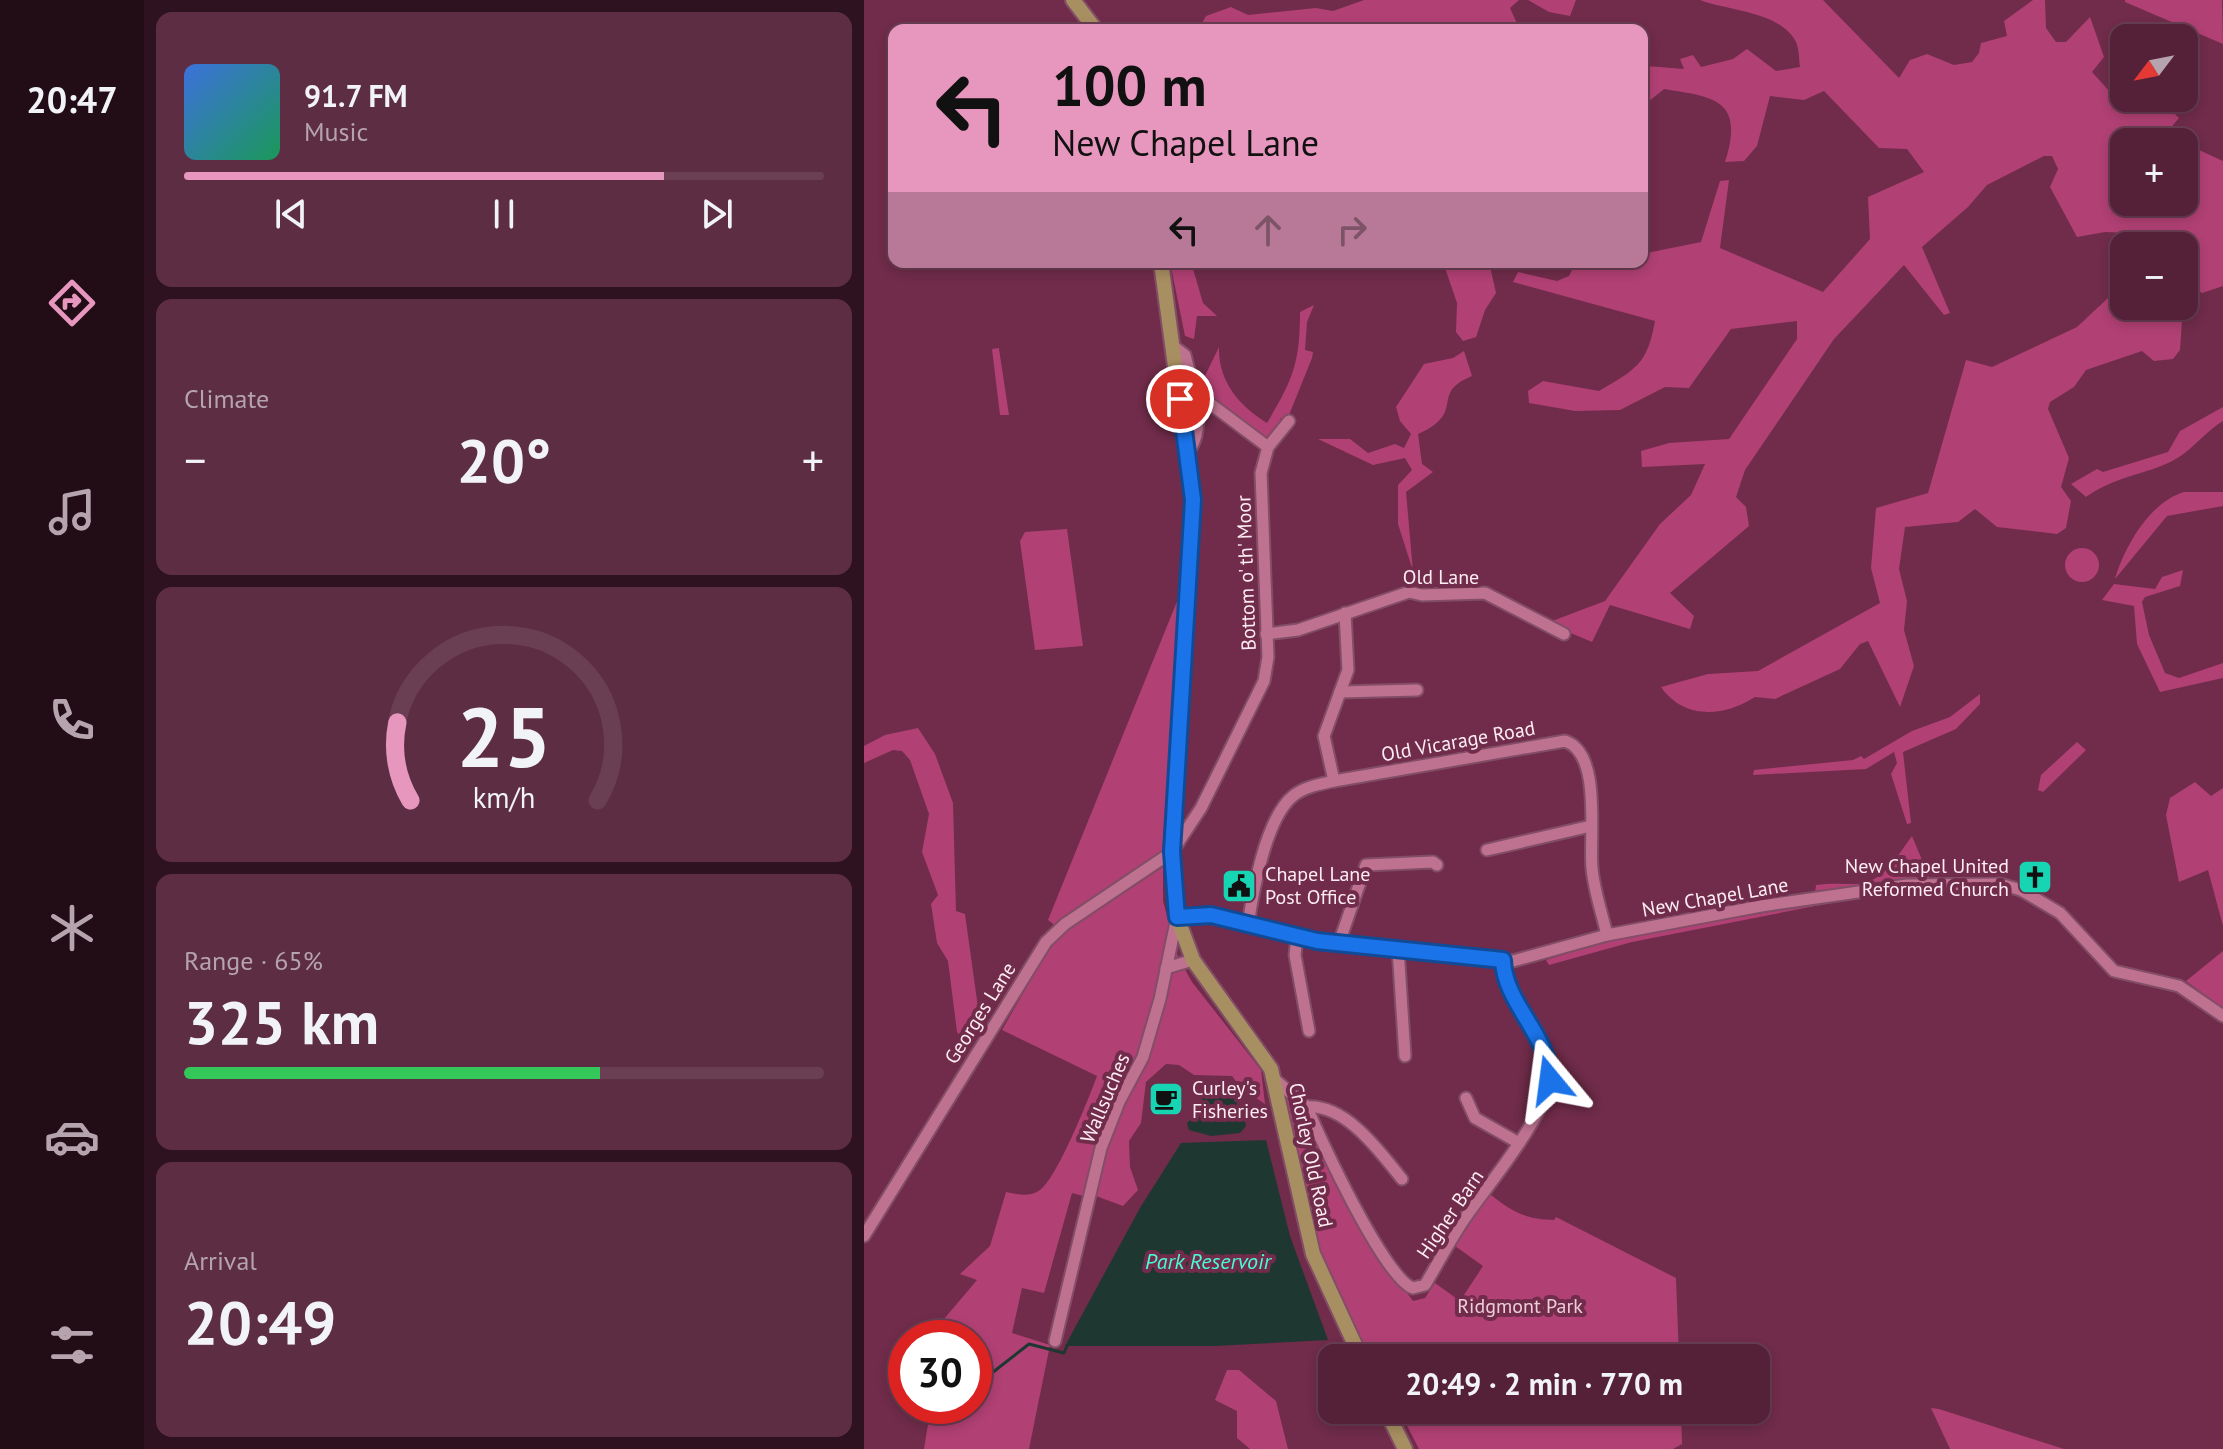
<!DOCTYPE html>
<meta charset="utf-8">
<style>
body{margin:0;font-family:"PT Sans",sans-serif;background:#5d2e43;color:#f1f3f6;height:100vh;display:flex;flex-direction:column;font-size:30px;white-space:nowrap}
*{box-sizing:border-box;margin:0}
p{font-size:26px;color:#b5a3ae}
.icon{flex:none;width:44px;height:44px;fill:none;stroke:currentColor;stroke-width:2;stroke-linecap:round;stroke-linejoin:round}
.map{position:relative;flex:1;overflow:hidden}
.panel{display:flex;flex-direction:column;gap:12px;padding:12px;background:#2e121f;width:720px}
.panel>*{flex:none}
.hud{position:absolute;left:24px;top:24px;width:760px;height:244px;border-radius:16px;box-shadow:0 4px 12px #0003,0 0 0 2px #6a3e53;background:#e797bd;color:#111;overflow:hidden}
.needle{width:52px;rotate:238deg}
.tools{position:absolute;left:1246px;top:24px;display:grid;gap:16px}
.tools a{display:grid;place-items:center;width:88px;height:88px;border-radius:16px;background:#542138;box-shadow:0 4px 12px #0003,0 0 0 2px #6a3e53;font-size:40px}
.speed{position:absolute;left:24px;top:1320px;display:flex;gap:16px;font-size:40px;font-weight:700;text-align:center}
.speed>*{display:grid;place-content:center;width:104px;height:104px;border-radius:50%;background:#542138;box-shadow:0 4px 12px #0003,0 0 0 2px #6a3e53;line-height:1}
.speed .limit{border:12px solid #d22;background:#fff;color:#111}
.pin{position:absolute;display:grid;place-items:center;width:68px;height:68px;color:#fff;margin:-34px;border:4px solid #fff;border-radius:50%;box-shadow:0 2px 8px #0007}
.me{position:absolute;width:88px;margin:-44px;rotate:344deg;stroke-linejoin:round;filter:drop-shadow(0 0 6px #0008)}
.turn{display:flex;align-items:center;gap:28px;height:168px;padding:0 32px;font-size:36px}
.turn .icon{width:104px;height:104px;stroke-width:2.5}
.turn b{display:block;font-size:56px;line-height:68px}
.lanes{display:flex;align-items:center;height:76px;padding:0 32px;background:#0003;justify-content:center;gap:40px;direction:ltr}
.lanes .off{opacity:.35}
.big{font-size:60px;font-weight:700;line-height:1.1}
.panel .card{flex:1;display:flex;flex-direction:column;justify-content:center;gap:12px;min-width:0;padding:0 28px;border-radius:16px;background:#5d2e43}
.panel .dial{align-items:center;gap:0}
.dial svg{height:208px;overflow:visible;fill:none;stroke:#6a3e53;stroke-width:7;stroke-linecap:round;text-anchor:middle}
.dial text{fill:#f1f3f6;stroke:none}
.song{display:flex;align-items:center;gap:24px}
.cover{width:96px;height:96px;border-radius:12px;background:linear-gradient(135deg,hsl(220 70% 55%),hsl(150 70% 35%))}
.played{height:8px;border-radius:4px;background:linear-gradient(90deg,#e797bd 75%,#6a3e53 75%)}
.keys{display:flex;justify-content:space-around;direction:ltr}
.heat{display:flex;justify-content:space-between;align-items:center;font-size:44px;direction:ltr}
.charge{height:12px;border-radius:6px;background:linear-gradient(90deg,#34c759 65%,#6a3e53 0)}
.trip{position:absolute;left:454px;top:1344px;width:452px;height:80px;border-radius:16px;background:#542138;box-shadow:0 4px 12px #0003,0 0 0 2px #6a3e53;font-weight:700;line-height:80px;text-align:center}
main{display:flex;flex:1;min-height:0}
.dock{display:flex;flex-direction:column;width:144px;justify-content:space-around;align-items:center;background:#220d16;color:#b5a3ae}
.dock .icon{width:56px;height:56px}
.dock .current{color:#e797bd}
.dock b{font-size:36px;color:#f1f3f6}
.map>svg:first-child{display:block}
.green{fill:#b14074}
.water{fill:#1f3731}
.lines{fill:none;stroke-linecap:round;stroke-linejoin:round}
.stream{stroke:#1f3731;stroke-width:3}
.minor-casing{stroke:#824d66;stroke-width:15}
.major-casing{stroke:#824d66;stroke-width:18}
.minor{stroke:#bf7290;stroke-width:11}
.major{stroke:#a88f62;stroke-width:14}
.route-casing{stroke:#114b97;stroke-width:20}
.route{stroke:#1a73e8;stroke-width:14}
.labels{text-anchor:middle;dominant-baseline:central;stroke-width:8;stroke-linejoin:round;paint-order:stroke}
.street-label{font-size:20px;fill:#fdecf2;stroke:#702c4a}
.poi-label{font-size:20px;fill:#fdecf2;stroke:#702c4a;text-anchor:start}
.park-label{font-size:20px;fill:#edced8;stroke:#702c4a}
.water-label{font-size:22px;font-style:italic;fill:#46fcd6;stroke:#702c4a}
</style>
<main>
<nav class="dock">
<b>20:47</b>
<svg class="icon current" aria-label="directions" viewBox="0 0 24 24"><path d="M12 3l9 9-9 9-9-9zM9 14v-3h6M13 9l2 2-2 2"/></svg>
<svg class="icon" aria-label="music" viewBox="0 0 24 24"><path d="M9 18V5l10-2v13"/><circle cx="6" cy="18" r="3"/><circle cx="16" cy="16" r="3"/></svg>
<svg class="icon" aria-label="phone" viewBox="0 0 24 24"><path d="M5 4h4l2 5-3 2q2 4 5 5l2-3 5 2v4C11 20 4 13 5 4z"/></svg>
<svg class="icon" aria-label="climate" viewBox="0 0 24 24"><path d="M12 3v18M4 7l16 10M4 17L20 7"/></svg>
<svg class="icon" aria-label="car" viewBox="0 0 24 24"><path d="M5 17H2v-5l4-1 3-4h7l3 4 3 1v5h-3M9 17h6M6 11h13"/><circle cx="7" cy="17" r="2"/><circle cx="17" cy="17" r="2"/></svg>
<svg class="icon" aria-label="filters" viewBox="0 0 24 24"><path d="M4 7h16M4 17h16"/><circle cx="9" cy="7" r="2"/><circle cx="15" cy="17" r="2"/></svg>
</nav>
<section class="panel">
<div class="card">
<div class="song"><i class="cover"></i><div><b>91.7 FM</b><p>Music</p></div></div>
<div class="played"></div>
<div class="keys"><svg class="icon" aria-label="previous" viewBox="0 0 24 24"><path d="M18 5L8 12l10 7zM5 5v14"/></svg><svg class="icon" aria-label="pause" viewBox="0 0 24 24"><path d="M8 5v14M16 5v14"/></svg><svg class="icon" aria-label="next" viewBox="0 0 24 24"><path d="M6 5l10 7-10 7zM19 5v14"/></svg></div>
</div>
<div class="card"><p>Climate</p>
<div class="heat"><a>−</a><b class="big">20°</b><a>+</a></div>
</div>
<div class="card dial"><svg viewBox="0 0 100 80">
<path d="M14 69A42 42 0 1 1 86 69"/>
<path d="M14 69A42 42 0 0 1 9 39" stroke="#e797bd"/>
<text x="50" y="56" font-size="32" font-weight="700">25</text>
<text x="50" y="72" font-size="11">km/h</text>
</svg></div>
<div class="card"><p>Range · 65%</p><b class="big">325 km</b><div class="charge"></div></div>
<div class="card"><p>Arrival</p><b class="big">20:49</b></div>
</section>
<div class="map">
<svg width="1359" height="1449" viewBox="0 0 1359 1449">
<rect width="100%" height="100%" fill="#702c4a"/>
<g class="green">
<polygon points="500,0 655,0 646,8 656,30 629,30 623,25 615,30 334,30 342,16 367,7 384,15 452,8 469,11"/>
<polygon points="664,0 712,0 706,16 685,12"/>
<path d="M836 0H959L1035 78 1046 60 1063 54 1090 65 1108 62 1115 53 1117 43 1143 36 1140 21 1169 0H1181L1182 28 1192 42H1202L1226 17 1240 57 1228 72 1256 103 1267 98H1295L1315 118 1302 133 1318 142H1260V202H1320V143L1359 161V286L1338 293 1326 286 1320 295V246H1282L1266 233 1241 232 1213 237 1186 187 1194 169 1188 156H1180L1123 185 1104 207 1058 247 1086 313 1080 315 1040 265 970 339 881 470 872 497 882 507 885 526 806 593 830 616 826 629 746 605 728 642 683 623 741 601 796 524 827 495 841 464 778 467 777 451 805 443 865 439 933 339V321L867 329 825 388 801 387 756 410 711 411 665 403 664 391 679 381 735 391C772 369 783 365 791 321L649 282 654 272 693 281 705 276 712 262H778V254L837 242 856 181 865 180 856 248 959 292 1006 239 1004 197 1060 172 1043 149 1015 148 960 91 940 100 906 96 893 146 880 161 861 162C881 99 850 97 800 89L778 107V69L782 66 820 69 816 59 829 55 837 67 869 59 883 49 912 71 936 67C935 60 935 48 932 42 916 11 864 11 836 0Z"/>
<polygon points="1261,0 1358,0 1359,44 1261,2"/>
<polygon points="306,262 327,262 339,303 353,316 333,316 330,339 321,336"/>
<polygon points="579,262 625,262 632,293 621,310 612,337 599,341 592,332 593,303"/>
<path d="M1260 283V306H1319L1316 350 1309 359 1290 361 1278 351 1222 370 1210 387 1186 402 1184 409 1205 458 1197 487 1207 501 1202 528 1193 534 1133 527 1111 509 1094 522 1041 527 1035 569 1043 601 1040 630 1050 666 1036 707 1004 641 996 644 976 669 911 699 891 697C860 717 820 720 797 687L844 674 894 671 1016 603 1007 568 1012 508 1064 493 1102 360 1128 367 1213 327Z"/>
<path d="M450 305 443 322 441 350 449 352 448 358 423 420 417 418 406 441 342 397 338 382 355 347C354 381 375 406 403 423 429 379 436 363 436 312Z"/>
<polygon points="135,348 135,349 145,415 136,415 128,349"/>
<path d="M600 351 608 376C564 394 604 412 554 434L558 464 569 472 542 492 549 571 534 524V485L548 470 541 458 509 465 454 439H486L504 453 531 444 540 448 547 434 536 421 532 407 560 364 589 358Z"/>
<path d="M1359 407V421C1342 431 1331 447 1315 457 1289 474 1254 474 1222 497L1207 484 1233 469 1239 472 1304 452 1316 431Z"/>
<path d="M1320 492H1359V506L1303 516 1251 579C1260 547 1286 502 1320 492Z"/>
<polygon points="203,529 219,646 171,650 156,541 161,532"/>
<circle cx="1218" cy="565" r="17"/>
<polygon points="1319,570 1316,586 1281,597 1278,602 1285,635 1301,673 1315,678 1359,663 1359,678 1296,692 1273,644 1270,606 1238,600 1250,584 1291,589 1298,577"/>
<polygon points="316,594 298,854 192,926 184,920"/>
<polygon points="1116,694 1116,704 1092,729 1039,752 1047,823 1043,824 1027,774 1033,763 1030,752 1002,769 889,775 890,770 989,760 997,756 1000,759 1048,731 1086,717"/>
<polygon points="54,728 71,754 89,803 92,911 101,914 117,1029 105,1049 93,1032 84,961 73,943 67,904 74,895 58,852 65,814 46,760 38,751 29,750 0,763 0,746 21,735"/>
<polygon points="1213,742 1222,750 1179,792 1174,790 1177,775"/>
<polygon points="1331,782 1347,796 1359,788 1359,926 1344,870 1315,882 1302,815 1306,798"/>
<path d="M1048 836 1068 884 951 895 952 885C966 883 977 884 991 884 1019 884 1033 856 1048 836Z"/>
<path d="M299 867V901L314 957 328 982 397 1070 401 1104 377 1088 368 1076 330 1075 315 1065 302 1064 282 1082 277 1123 265 1141 266 1167 274 1190 259 1206 224 1193 223 1197 208 1193 180 1293 158 1288 148 1333 186 1345 165 1449H60L67 1406H110V1338H77L80 1319 113 1280 96 1274 126 1246 142 1192C155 1195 166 1197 176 1190 193 1178 225 1098 233 1076L138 1030 190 939Z"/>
<polygon points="1012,894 768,942 685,965 682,960 757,937"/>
<polygon points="1359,951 1359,1008 1322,981"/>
<path d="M418 1088 440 1109 499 1231 549 1301 561 1298 571 1283 596 1301 619 1266 591 1246 607 1215 626 1194C648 1212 661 1219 690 1220L692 1217 812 1278 815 1358H507L470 1288 455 1251Z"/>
<polygon points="363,1370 375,1370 412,1401 424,1449 386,1449 373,1438 373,1411 351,1400"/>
<polygon points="1067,1408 1075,1409 1200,1449 1086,1449"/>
<polygon points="535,1410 817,1410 818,1444 809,1449 555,1449"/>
</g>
<g class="water">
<path d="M346 1085C365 1087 380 1108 382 1126L376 1133 347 1136 325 1130 323 1123 338 1108 339 1089Z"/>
<polygon points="402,1140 426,1236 464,1340 351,1346 201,1346 276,1208 317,1143"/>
</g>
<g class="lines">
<g class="stream">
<polyline points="110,1387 165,1344 200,1353 203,1346"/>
<polyline points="64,1407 77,1410 85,1406"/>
</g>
<g class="minor-casing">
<g id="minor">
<path d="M308 345 321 355C328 384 344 427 324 452"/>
<polyline points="331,400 348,405 404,447"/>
<polyline points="402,634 434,630 545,592 558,595 621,593 700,634"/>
<polyline points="476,692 553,690"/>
<polyline points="470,781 460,736 484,670 481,613"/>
<polyline points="623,850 727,826"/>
<path d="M384 925C389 891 402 818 429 796 440 787 456 784 470 781L701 741C738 753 725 836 728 868 730 891 738 913 743 935"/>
<polyline points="433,937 431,955 445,1031"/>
<polyline points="475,943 502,865 569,862 573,865"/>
<polyline points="534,948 541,1056"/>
<polyline points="302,968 329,960"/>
<path d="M409 1078 443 1107C482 1104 516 1152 538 1179"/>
<polyline points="602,1098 611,1118 655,1143"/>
<path d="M443 1107C456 1139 521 1279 549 1288L561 1285C576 1260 589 1234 606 1211 625 1184 689 1107 686 1073 682 1033 639 1001 639 960"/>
<polyline points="0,1236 182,942 201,924 308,852 337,808 400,681 404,657 397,473 404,447 425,421"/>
<polyline points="191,1341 237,1148 255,1102 279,1057 296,999 313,917 347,915 453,941 649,961 743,935 897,906 1043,885 1136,884 1157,890 1196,913 1250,971 1315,986 1359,1016"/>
</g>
</g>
<g class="major-casing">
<g id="major">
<polyline points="209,0 232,30"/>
<polyline points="297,262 329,500 308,852 313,917 329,960 407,1069 449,1254 497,1358"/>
<polyline points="522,1410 541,1449"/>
</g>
</g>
<use href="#minor" class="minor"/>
<use href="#major" class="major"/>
</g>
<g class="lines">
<g class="route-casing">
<path id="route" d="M316 399 329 500 308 852 313 917 347 915 453 941 639 960C640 1003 686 1036 686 1080"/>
</g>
<use href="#route" class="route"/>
</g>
<defs>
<g id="church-square" transform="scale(1.8)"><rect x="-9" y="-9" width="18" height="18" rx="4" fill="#17d5b2" stroke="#702c4a"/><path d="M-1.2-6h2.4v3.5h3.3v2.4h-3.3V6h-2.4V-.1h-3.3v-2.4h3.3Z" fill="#111"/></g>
<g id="civic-square" transform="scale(1.8)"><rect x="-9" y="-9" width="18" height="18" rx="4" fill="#17d5b2" stroke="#702c4a"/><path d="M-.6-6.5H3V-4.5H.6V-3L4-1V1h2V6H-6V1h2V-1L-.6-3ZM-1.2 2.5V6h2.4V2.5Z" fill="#111"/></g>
<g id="cafe-square" transform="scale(1.8)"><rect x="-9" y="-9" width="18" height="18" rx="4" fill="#17d5b2" stroke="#702c4a"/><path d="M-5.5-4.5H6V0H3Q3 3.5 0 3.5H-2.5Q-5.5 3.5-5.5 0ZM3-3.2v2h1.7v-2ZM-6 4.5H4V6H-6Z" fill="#111"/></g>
</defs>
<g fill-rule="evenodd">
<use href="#church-square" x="1171" y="877"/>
<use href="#civic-square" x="375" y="886"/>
<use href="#cafe-square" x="302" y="1099"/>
</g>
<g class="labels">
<g class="street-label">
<text transform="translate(382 573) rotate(-92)">Bottom o' th' Moor</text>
<text x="577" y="577">Old Lane</text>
<text transform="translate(594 741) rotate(-10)">Old Vicarage Road</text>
<text transform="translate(851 897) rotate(-10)">New Chapel Lane</text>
<text transform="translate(116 1013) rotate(-58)">Georges Lane</text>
<text transform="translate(241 1098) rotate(-67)">Wallsuches</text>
<text transform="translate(447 1155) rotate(78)">Chorley Old Road</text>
<text transform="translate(586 1214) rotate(-56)">Higher Barn</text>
</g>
<g class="poi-label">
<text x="1145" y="866" text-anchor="end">New Chapel United<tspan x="1145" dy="23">Reformed Church</tspan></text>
<text x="401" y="874">Chapel Lane<tspan x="401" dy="23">Post Office</tspan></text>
<text x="328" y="1088">Curley's<tspan x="328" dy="23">Fisheries</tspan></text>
</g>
<g class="park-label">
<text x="656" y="1306">Ridgmont Park</text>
</g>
<g class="water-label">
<text x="344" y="1261">Park Reservoir</text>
</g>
</g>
</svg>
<div class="tools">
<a><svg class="needle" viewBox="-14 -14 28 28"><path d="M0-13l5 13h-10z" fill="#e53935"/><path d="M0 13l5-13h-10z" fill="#b5a3ae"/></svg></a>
<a>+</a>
<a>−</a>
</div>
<div class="speed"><div class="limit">30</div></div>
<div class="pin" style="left:316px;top:399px;background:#d93025"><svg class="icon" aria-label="arrive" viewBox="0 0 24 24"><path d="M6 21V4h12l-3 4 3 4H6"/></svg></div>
<svg class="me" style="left:686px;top:1080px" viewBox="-20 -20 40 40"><path d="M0-17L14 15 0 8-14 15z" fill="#1a73e8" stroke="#fff" stroke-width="4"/></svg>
<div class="trip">20:49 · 2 min · 770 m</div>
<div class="hud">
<div class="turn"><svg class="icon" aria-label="left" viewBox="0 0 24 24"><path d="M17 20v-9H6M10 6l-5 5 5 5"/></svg><div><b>100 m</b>New Chapel Lane</div></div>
<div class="lanes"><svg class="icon" aria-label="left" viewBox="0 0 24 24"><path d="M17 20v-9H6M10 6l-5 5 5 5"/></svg><svg class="icon off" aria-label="ahead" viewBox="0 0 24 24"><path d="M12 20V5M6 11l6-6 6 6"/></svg><svg class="icon off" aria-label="right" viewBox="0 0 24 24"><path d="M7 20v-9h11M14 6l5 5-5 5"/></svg></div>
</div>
</div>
</main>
